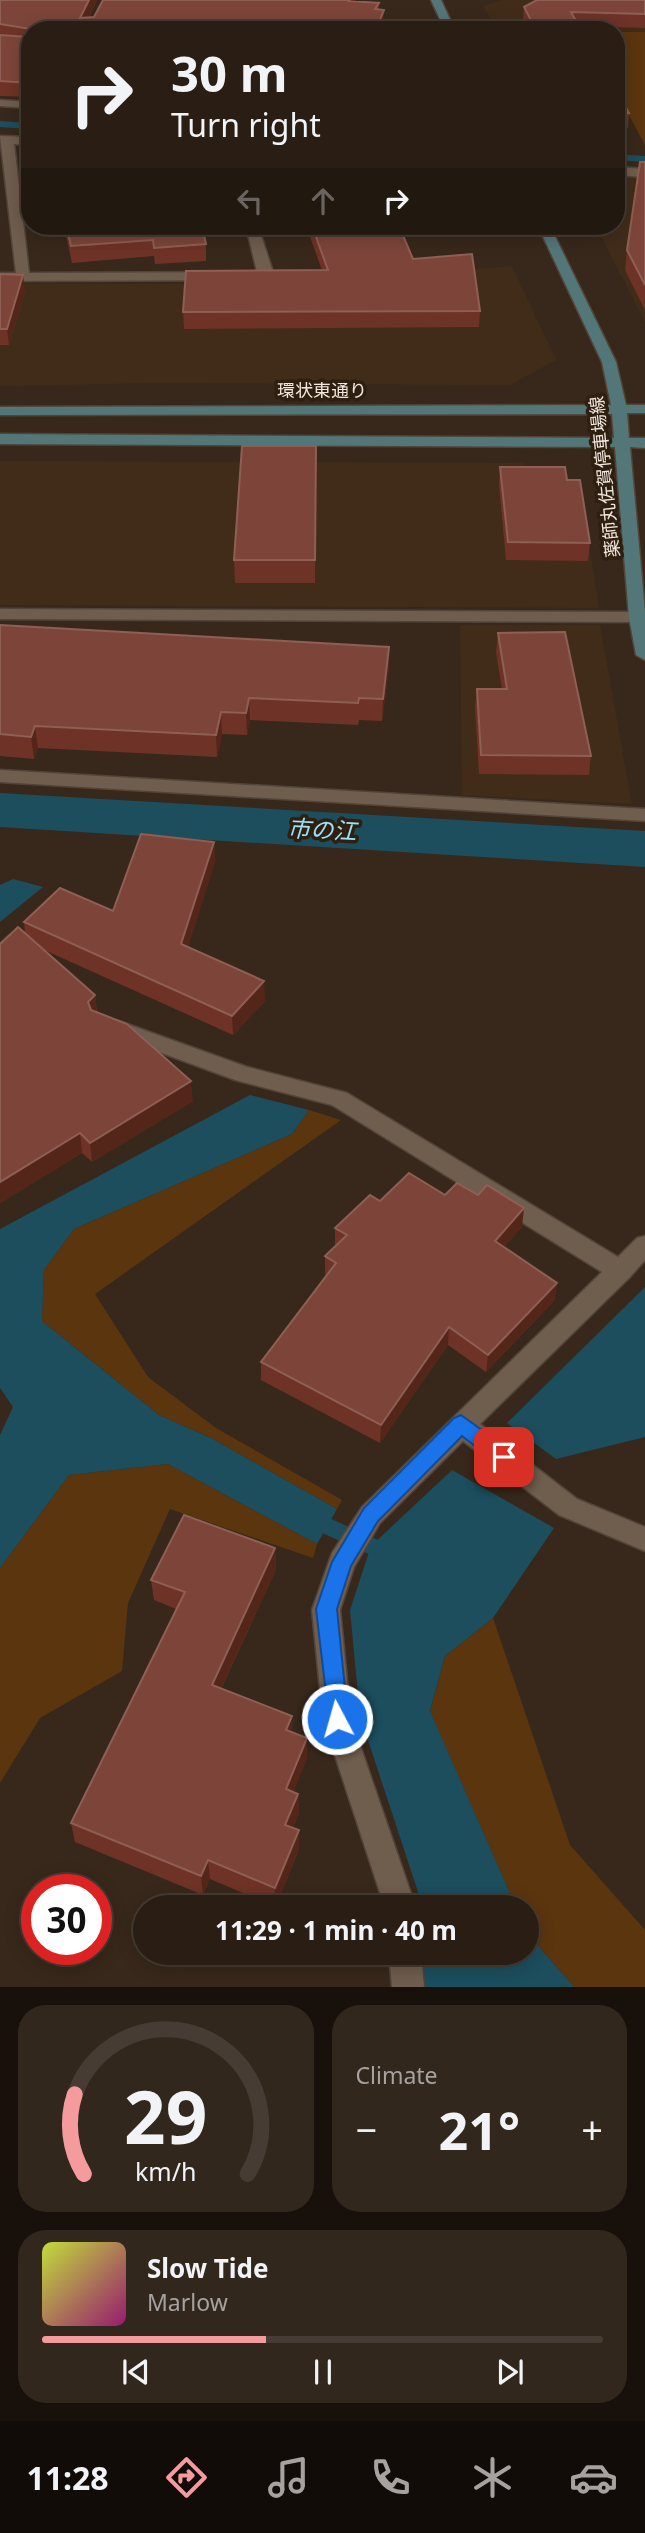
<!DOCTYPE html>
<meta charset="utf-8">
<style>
body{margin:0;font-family:"Noto Sans","Noto Sans JP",sans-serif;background:#32271d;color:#f1f3f6;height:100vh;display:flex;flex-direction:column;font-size:26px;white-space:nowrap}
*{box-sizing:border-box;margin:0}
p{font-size:23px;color:#a5a2a0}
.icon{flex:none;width:38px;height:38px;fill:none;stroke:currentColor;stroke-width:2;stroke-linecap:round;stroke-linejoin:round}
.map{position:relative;height:1987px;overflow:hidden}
.drawer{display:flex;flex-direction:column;gap:18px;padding:18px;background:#17100b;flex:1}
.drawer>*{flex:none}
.hud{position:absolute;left:21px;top:21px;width:604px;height:214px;border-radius:28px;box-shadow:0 4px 18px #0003,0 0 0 2px #463c34;background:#2a1e14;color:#f1f3f6;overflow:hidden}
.speed{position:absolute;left:21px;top:1874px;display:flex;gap:14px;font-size:35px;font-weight:700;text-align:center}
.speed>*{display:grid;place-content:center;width:91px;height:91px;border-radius:50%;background:#2a1e14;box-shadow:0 4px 18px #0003,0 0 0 2px #463c34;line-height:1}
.speed .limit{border:10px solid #d22;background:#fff;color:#111}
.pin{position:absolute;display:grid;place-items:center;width:60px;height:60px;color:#fff;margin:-30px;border-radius:14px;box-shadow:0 4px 10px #0006}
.me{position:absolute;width:77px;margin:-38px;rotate:354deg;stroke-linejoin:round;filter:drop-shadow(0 0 5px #0008)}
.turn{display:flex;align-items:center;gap:24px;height:147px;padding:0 35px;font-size:32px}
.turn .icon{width:91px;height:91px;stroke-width:2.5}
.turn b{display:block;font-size:49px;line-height:60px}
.lanes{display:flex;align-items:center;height:66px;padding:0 35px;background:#0003;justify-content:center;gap:35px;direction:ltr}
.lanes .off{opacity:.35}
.big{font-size:52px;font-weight:700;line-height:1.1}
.drawer .tile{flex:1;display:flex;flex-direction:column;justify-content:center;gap:10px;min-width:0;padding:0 24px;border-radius:28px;background:#32271d}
.drawer .dial{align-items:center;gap:0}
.dial svg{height:182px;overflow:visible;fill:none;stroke:#463c34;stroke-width:7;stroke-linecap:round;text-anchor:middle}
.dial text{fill:#f1f3f6;stroke:none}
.song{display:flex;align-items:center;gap:21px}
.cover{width:84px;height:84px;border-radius:10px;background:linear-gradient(135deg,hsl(70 70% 55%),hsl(320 70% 35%))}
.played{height:7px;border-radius:4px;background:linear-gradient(90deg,#f59b9e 40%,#463c34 40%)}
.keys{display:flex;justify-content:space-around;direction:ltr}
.heat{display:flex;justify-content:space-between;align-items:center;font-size:38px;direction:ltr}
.drawer .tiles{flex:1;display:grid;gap:18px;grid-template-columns:1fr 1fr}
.tile:last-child{grid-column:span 2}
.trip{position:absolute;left:133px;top:1895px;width:406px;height:70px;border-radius:35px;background:#2a1e14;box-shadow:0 4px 18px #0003,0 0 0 2px #463c34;font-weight:700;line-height:70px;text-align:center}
.tab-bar{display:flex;height:112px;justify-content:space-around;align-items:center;background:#110c08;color:#a5a2a0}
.tab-bar .icon{width:49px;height:49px}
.tab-bar .active{color:#f59b9e}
.tab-bar b{font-size:32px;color:#f1f3f6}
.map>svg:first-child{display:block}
.built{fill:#412c19}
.green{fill:#5b350e}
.water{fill:#1c4e5d}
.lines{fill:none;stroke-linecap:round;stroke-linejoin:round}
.stream{fill:#1c4e5d;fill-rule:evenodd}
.canal{fill:#1c4e5d;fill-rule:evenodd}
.street-casing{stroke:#524439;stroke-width:3}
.secondary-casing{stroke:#524439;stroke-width:3}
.street{fill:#6f5d4e;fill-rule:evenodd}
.secondary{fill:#537778;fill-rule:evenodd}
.wall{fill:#6f3226}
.shaded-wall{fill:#532619}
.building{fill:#7d453a;stroke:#8f5e54;stroke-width:2}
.route{fill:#1a73e8;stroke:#114b97;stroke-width:2}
.labels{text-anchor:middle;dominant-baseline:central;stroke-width:7;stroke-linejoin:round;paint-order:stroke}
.far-street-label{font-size:18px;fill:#f2e7df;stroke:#2e1f11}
.water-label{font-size:23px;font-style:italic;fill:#9de2f9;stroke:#2e1f11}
</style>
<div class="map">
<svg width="645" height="1987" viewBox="0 0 645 1987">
<rect width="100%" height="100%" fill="#38281b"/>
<g class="built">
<polygon points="502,0 645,0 645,32 497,30 483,6"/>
<polygon points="616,176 645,177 645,322 596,226 616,226"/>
<polygon points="512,266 556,360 510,385 160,383 0,386 0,284 285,284"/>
<polygon points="0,461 522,463 581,493 599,608 0,605"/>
<polygon points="460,625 600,625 632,804 462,795"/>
</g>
<g class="green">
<polygon points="616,32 645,32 645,145 616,91"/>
<polygon points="309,1110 341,1120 95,1294 148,1377 216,1428 342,1500 337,1509 211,1438 159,1415 42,1321 44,1270 74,1229 292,1134"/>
<polygon points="168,1464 317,1544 313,1558 170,1509 128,1603 122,1671 40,1718 0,1783 0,1568 69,1475"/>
<polygon points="493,1618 570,1845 645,1930 645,1987 574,1987 527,1933 527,1908 516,1907 430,1712 445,1656"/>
</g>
<g class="water">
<polygon points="13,879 43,887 0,922 0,885"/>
<polygon points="250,1095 309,1110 292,1134 74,1229 44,1270 42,1321 159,1415 211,1438 337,1509 317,1544 168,1464 69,1475 0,1568 0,1435 13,1407 0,1388 0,1229"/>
<polygon points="645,1287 645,1437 556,1459 507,1423"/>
<polygon points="452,1470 554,1528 493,1618 445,1656 430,1711 516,1907 423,1907 360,1716 350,1610 371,1546"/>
<polygon points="527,1933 574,1987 423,1987 423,1953 527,1953"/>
</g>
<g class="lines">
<g class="stream">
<polygon points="0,121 30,123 30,129 0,127"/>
<polygon points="616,154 645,156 645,162 616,160"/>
<polygon points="327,1517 378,1540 381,1546 378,1552 371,1555 320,1532 317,1526 320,1520"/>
</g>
<polygon class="canal" points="0,793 645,831 645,867 0,827"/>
<g class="street-casing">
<g id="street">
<polygon points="0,100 30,102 30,108 0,106"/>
<polygon points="0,136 30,137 30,145 14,144 29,273 257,272 246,226 258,226 273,272 260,280 0,281 0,273 16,273"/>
<polygon points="616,167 645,169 645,177 616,175"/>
<polygon points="0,609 637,612 645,618 637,622 0,619"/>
<polygon points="0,770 645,809 645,821 0,782"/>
<polygon points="116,1020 247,1067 347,1093 618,1257 637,1238 645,1236 645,1260 629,1278 480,1424 577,1499 645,1527 645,1551 559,1515 463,1441 380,1523 354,1567 340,1610 351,1719 416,1908 385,1908 323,1719 312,1610 332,1553 362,1507 602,1272 332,1105 235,1080 108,1033 105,1028 108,1023"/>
<polygon points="389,1953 421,1953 424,1987 392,1987"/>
</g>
</g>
<g class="secondary-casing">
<g id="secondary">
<polygon points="431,0 441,0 455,30 445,30"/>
<polygon points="538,226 550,226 616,362 626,405 645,405 645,413 627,413 629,438 645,438 645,448 630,447 645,612 645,660 636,655 629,617 615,447 0,444 0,434 614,438 612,414 0,415 0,407 611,405 602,362"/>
</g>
</g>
<use href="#street" class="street"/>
<use href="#secondary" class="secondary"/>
</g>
<g class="wall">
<polygon points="0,0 97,0 89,17 94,17 103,0 356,0 355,1 379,3 379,10 384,10 384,24 382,27 384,30 30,30 30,97 0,96"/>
<polygon points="645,0 645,28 579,26 581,30 527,30 523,21 524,7"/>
<polygon points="616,90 629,113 628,128 616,128"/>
<polygon points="645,162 645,310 625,270 627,250"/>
<polygon points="64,226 202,226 206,244 206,261 155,264 154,256 72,263"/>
<polygon points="306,226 399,226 413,259 480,311 479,327 184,329 183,312 322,270"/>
<polygon points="0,274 25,291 9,345 0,345"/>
<polygon points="316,446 315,583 235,583 234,560"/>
<polygon points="500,467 590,543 588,561 506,560 499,485"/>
<polygon points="0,625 389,647 389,668 382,721 359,720 358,725 250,720 247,735 222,734 217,757 38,748 34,759 0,756"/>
<polygon points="498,633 591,756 589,775 479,774 475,707 477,689 502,689 496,652"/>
<polygon points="214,842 215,861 188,947 265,1001 233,1035 42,949 95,995 97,1012 193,1101 92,1162 82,1153 0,1203 0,944 25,933 24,922 113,911"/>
<polygon points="380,1201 522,1227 504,1247 557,1283 554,1301 486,1372 448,1345 380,1443 261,1380 261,1362 327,1275 325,1274 325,1256 335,1246 335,1228"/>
<polygon points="275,1548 276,1570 221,1689 292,1716 292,1732 307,1738 307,1758 293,1792 298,1794 299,1813 293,1828 299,1830 299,1849 276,1907 210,1879 203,1895 75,1842 71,1823 176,1609 154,1600 151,1580"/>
</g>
<g class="shaded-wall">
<polygon points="89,0 97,0 82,30 80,18"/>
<polygon points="384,10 384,24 381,30 377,27"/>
<polygon points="23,275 25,291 9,345 7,329"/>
<polygon points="389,647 389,668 382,721 383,699"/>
<polygon points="249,698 250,720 247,735 246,713"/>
<polygon points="221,712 222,734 217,757 216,735"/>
<polygon points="35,726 38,748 34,759 31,737"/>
<polygon points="214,842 215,861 183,964 181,944"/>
<polygon points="264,981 265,1001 233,1035 232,1016"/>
<polygon points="95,995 97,1015 91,1022 88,1002"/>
<polygon points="191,1081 193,1101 92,1162 90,1143"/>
<polygon points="80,1133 82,1153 0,1203 0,1182"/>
<polygon points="524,1208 522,1227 493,1259 495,1241"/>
<polygon points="557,1283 554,1301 486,1372 488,1355"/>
<polygon points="449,1327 448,1345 380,1443 381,1425"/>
<polygon points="275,1548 276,1570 213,1705 212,1685"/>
<polygon points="292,1716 292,1736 286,1730"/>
<polygon points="307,1738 307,1758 287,1808 286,1789"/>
<polygon points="298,1794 299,1813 286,1844 285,1825"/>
<polygon points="299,1830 299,1849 276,1907 275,1888"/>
<polygon points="208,1860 210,1879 203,1895 201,1876"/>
</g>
<g class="building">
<polygon points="0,0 89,0 80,18 94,17 103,0 350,0 349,1 379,3 375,9 384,10 377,27 384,27 383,30 31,30 31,29 0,24"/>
<polygon points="537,0 645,0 645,14 571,12 581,30 536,30 524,7"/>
<polygon points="30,33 30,83 0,81 0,35 28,37"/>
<polygon points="616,90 629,113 616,114"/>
<polygon points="640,162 645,162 645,285 627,250"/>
<polygon points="66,226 202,226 206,244 154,248 153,240 71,246"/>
<polygon points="312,226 399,226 413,259 472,254 480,311 183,312 186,271 328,270"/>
<polygon points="0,274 23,275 7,329 0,329"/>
<polygon points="242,446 316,446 315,560 234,560"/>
<polygon points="500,467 565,467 567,480 580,480 590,543 508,542"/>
<polygon points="0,625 389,647 383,699 359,698 358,703 249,698 246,713 221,712 216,735 35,726 31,737 0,734"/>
<polygon points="565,632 591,756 481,755 477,689 507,689 498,633"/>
<polygon points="141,834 214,842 181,944 264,981 232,1016 24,922 60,888 113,911"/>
<polygon points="18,927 95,995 88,1002 91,1010 127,1024 191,1081 90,1143 80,1133 0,1182 0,944"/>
<polygon points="409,1173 445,1195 457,1183 478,1195 487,1185 524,1208 495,1241 557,1283 488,1355 449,1327 381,1425 261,1362 336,1263 325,1256 347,1235 335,1228 370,1195 380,1201"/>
<polygon points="184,1515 275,1548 212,1685 292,1716 286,1730 307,1738 286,1789 298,1794 285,1825 299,1830 275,1888 208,1860 201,1876 71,1823 185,1592 151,1580"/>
</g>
<polygon class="route" points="461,1415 511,1451 514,1457 511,1463 504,1466 497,1463 462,1436 378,1521 351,1566 337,1609 348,1719 345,1727 337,1730 330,1727 316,1609 332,1562 364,1508 454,1418"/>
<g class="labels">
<g class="far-street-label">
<text x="322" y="390">環状東通り</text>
<text transform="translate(604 477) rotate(-96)">薬師丸佐賀停車場線</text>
</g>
<g class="water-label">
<text transform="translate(322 829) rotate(3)">市の江</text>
</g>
</g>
</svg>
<div class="speed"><div class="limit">30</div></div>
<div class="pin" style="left:504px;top:1457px;background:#d93025"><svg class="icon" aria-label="arrive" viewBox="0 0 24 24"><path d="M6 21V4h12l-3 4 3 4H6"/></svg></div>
<svg class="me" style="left:337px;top:1719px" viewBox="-20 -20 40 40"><circle r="17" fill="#1a73e8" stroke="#fff" stroke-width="3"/><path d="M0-11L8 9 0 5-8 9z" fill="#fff"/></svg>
<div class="trip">11:29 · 1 min · 40 m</div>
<div class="hud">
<div class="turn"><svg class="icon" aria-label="right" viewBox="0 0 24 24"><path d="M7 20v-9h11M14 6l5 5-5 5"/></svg><div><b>30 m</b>Turn right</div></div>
<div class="lanes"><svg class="icon off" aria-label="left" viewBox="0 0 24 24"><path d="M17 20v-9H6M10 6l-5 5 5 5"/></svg><svg class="icon off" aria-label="ahead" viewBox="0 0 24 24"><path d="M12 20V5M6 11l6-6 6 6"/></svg><svg class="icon" aria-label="right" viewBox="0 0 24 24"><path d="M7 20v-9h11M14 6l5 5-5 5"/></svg></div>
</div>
</div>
<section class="drawer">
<div class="tiles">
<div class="tile dial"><svg viewBox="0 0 100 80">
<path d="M14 69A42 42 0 1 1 86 69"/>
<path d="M14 69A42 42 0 0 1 10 34" stroke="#f59b9e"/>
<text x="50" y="56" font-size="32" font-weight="700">29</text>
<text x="50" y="72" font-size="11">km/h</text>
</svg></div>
<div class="tile"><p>Climate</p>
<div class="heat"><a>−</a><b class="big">21°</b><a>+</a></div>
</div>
<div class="tile">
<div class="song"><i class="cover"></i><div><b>Slow Tide</b><p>Marlow</p></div></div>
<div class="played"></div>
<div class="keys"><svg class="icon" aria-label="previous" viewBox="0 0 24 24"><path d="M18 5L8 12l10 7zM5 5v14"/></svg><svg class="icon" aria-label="pause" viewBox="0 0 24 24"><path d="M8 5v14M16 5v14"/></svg><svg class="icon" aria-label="next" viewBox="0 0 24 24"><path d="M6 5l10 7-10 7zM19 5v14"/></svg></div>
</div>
</div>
</section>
<nav class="tab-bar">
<b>11:28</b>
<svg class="icon active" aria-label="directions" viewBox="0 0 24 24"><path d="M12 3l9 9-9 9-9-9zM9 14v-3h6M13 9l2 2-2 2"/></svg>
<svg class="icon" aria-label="music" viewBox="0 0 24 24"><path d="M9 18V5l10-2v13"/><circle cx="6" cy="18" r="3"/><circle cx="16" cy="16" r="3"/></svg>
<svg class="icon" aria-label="phone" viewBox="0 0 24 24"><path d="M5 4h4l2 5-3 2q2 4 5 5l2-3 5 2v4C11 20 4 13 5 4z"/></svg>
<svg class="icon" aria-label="climate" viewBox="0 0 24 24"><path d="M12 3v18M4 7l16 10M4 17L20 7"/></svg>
<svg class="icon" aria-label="car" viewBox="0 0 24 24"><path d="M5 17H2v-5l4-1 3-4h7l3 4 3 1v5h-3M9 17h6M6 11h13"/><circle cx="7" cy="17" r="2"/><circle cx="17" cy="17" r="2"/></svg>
</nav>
